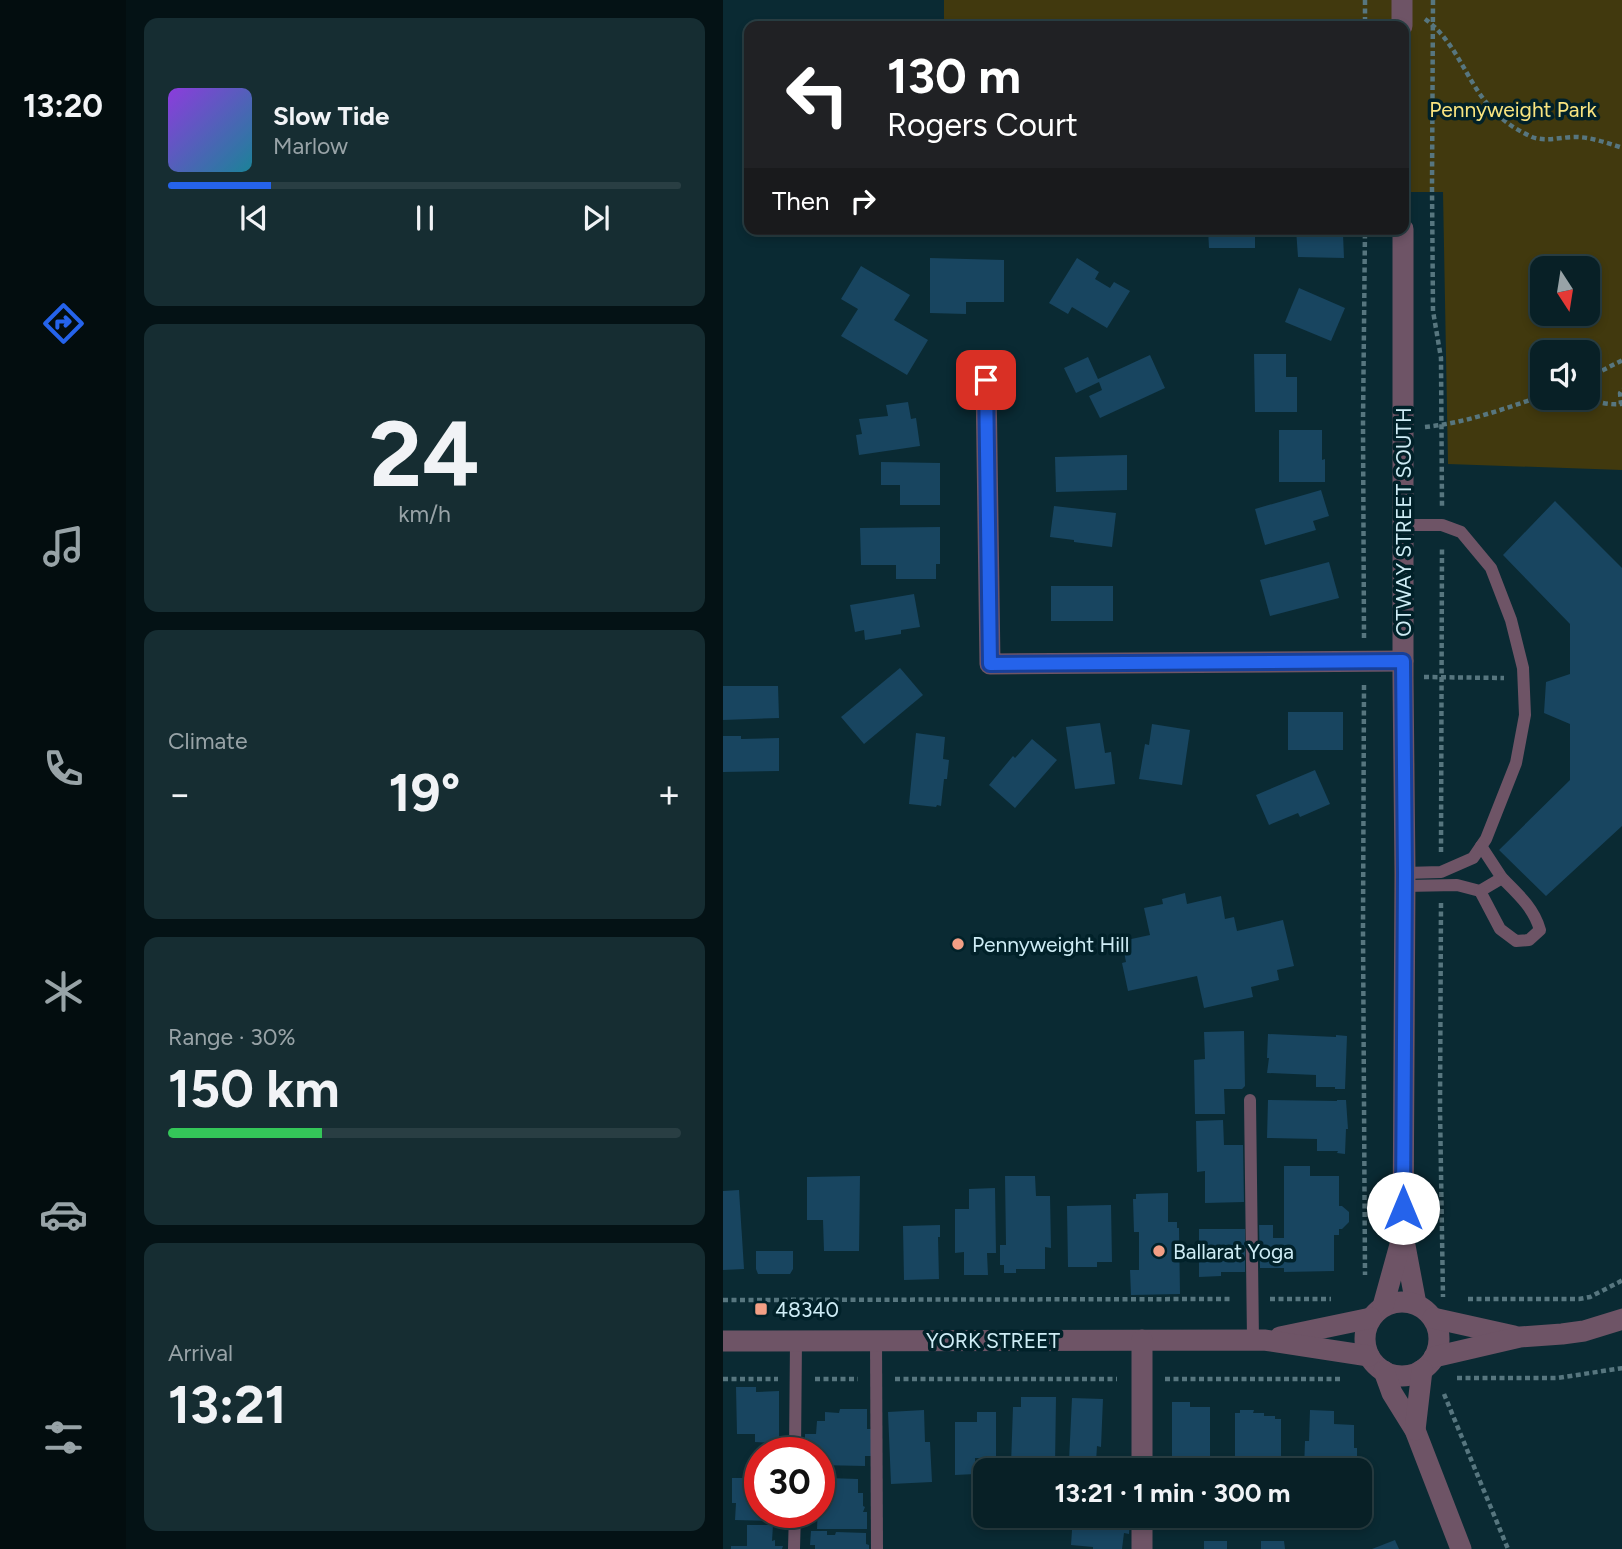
<!DOCTYPE html>
<meta charset="utf-8">
<style>
body{margin:0;font-family:Figtree,sans-serif;background:#162d32;color:#f1f3f6;height:100vh;display:flex;flex-direction:column;font-size:26px;white-space:nowrap}
*{box-sizing:border-box;margin:0}
p{font-size:23px;color:#98a3a7}
.icon{flex:none;width:38px;height:38px;fill:none;stroke:currentColor;stroke-width:2;stroke-linecap:round;stroke-linejoin:round}
.map{position:relative;flex:1;overflow:hidden}
.side{display:flex;flex-direction:column;gap:18px;padding:18px;background:#041215;width:597px}
.side>*{flex:none}
.top-card{position:absolute;left:21px;top:21px;width:665px;height:214px;border-radius:14px;box-shadow:0 4px 10px #0003,0 0 0 2px #293e43;background:#202124;color:#fff;overflow:hidden}
.needle{width:46px;rotate:168deg}
.tools{position:absolute;left:807px;top:256px;display:grid;gap:14px}
.tools a{display:grid;place-items:center;width:70px;height:70px;border-radius:14px;background:#082026;box-shadow:0 4px 10px #0003,0 0 0 2px #293e43;font-size:35px}
.speed{position:absolute;left:21px;top:1437px;display:flex;gap:14px;font-size:35px;font-weight:700;text-align:center}
.speed>*{display:grid;place-content:center;width:91px;height:91px;border-radius:50%;background:#082026;box-shadow:0 4px 10px #0003,0 0 0 2px #293e43;line-height:1}
.speed .limit{border:10px solid #d22;background:#fff;color:#111}
.pin{position:absolute;display:grid;place-items:center;width:60px;height:60px;color:#fff;margin:-30px;border-radius:14px;box-shadow:0 4px 10px #0006}
.me{position:absolute;width:77px;margin:-38px;rotate:0deg;stroke-linejoin:round;filter:drop-shadow(0 0 5px #0008)}
.turn{display:flex;align-items:center;gap:24px;height:147px;padding:0 28px;font-size:32px}
.turn .icon{width:91px;height:91px;stroke-width:2.5}
.turn b{display:block;font-size:49px;line-height:60px}
.then{display:flex;align-items:center;height:66px;padding:0 28px;background:#0003;gap:14px;font-size:26px}
.big{font-size:52px;font-weight:700;line-height:1.1}
.side .tile{flex:1;display:flex;flex-direction:column;justify-content:center;gap:10px;min-width:0;padding:0 24px;border-radius:14px;background:#162d32}
.side .dial{align-items:center;gap:0}
.dial b{font-size:91px;line-height:1}
.song{display:flex;align-items:center;gap:21px}
.cover{width:84px;height:84px;border-radius:10px;background:linear-gradient(135deg,hsl(270 70% 55%),hsl(190 70% 35%))}
.played{height:7px;border-radius:4px;background:linear-gradient(90deg,#2563eb 20%,#293e43 20%)}
.keys{display:flex;justify-content:space-around;direction:ltr}
.heat{display:flex;justify-content:space-between;align-items:center;font-size:38px;direction:ltr}
.charge{height:10px;border-radius:5px;background:linear-gradient(90deg,#34c759 30%,#293e43 0)}
.trip{position:absolute;left:250px;top:1458px;width:399px;height:70px;border-radius:14px;background:#082026;box-shadow:0 4px 10px #0003,0 0 0 2px #293e43;font-weight:700;line-height:70px;text-align:center}
main{display:flex;flex:1;min-height:0}
.tab-bar{display:flex;flex-direction:column;width:126px;justify-content:space-around;align-items:center;background:#030d0f;color:#98a3a7}
.tab-bar .icon{width:49px;height:49px}
.tab-bar .current{color:#2563eb}
.tab-bar b{font-size:32px;color:#f1f3f6}
.map>svg:first-child{display:block}
.green{fill:#41390e;fill-rule:evenodd}
.building{fill:#184560}
.lines{fill:none;stroke-linecap:round;stroke-linejoin:round}
.path{stroke:#57767f;stroke-width:4.5;stroke-dasharray:5 3.5;stroke-linecap:butt}
.lane{stroke:#6e5466;stroke-width:12}
.street{stroke:#6e5466;stroke-width:21}
.route-casing{stroke:#184099;stroke-width:18}
.route{stroke:#2563eb;stroke-width:12}
.poi-dot{fill:#f39f85;stroke:#012129;stroke-width:2.5}
.labels{text-anchor:middle;dominant-baseline:central;stroke-width:7;stroke-linejoin:round;paint-order:stroke}
.park-label{font-size:21px;fill:#f9e47f;stroke:#012129}
.street-label{font-size:21px;fill:#ceecf5;stroke:#012129}
.poi-label{font-size:21px;fill:#ceecf5;stroke:#012129;text-anchor:start}
</style>
<main>
<nav class="tab-bar">
<b>13:20</b>
<svg class="icon current" aria-label="directions" viewBox="0 0 24 24"><path d="M12 3l9 9-9 9-9-9zM9 14v-3h6M13 9l2 2-2 2"/></svg>
<svg class="icon" aria-label="music" viewBox="0 0 24 24"><path d="M9 18V5l10-2v13"/><circle cx="6" cy="18" r="3"/><circle cx="16" cy="16" r="3"/></svg>
<svg class="icon" aria-label="phone" viewBox="0 0 24 24"><path d="M5 4h4l2 5-3 2q2 4 5 5l2-3 5 2v4C11 20 4 13 5 4z"/></svg>
<svg class="icon" aria-label="climate" viewBox="0 0 24 24"><path d="M12 3v18M4 7l16 10M4 17L20 7"/></svg>
<svg class="icon" aria-label="car" viewBox="0 0 24 24"><path d="M5 17H2v-5l4-1 3-4h7l3 4 3 1v5h-3M9 17h6M6 11h13"/><circle cx="7" cy="17" r="2"/><circle cx="17" cy="17" r="2"/></svg>
<svg class="icon" aria-label="filters" viewBox="0 0 24 24"><path d="M4 7h16M4 17h16"/><circle cx="9" cy="7" r="2"/><circle cx="15" cy="17" r="2"/></svg>
</nav>
<section class="side">
<div class="tile">
<div class="song"><i class="cover"></i><div><b>Slow Tide</b><p>Marlow</p></div></div>
<div class="played"></div>
<div class="keys"><svg class="icon" aria-label="previous" viewBox="0 0 24 24"><path d="M18 5L8 12l10 7zM5 5v14"/></svg><svg class="icon" aria-label="pause" viewBox="0 0 24 24"><path d="M8 5v14M16 5v14"/></svg><svg class="icon" aria-label="next" viewBox="0 0 24 24"><path d="M6 5l10 7-10 7zM19 5v14"/></svg></div>
</div>
<div class="tile dial"><b>24</b><p>km/h</p></div>
<div class="tile"><p>Climate</p>
<div class="heat"><a>−</a><b class="big">19°</b><a>+</a></div>
</div>
<div class="tile"><p>Range · 30%</p><b class="big">150 km</b><div class="charge"></div></div>
<div class="tile"><p>Arrival</p><b class="big">13:21</b></div>
</section>
<div class="map">
<svg width="900" height="1549" viewBox="0 0 900 1549">
<rect width="100%" height="100%" fill="#0a2a33"/>
<path class="green" d="M221 0H899V470L725 464 720 192H681V26H221ZM819 268H864V313H819ZM819 352H864V397H819Z"/>
<g class="building">
<polygon points="485,229 532,229 532,248 486,248"/>
<polygon points="573,229 616,229 616,234 620,234 621,258 575,257"/>
<polygon points="207,258 281,260 281,302 243,302 243,314 207,313"/>
<polygon points="354,258 376,272 372,279 387,288 391,282 407,291 384,328 349,307 345,314 326,303"/>
<polygon points="138,266 187,295 171,320 205,340 184,375 118,336 135,309 118,299"/>
<polygon points="576,288 622,308 608,341 562,322"/>
<polygon points="531,354 563,354 563,377 574,377 574,412 532,412"/>
<polygon points="427,355 442,388 377,418 366,396 379,390 376,382 353,393 341,368 365,357 375,379"/>
<polygon points="185,402 188,419 193,418 197,446 136,455 133,435 139,434 136,419 165,416 163,405"/>
<polygon points="556,430 599,430 599,460 602,459 602,482 556,482"/>
<polygon points="404,455 404,490 333,492 332,457"/>
<polygon points="158,462 217,463 217,505 177,505 177,485 158,485"/>
<polygon points="598,490 606,516 590,521 593,530 542,545 532,509"/>
<polygon points="832,501 900,569 900,825 823,896 776,850 847,780 847,724 821,713 823,682 847,674 847,624 780,555"/>
<polygon points="331,506 393,513 389,547 351,542 351,540 327,537"/>
<polygon points="217,527 217,564 213,564 213,579 173,579 173,565 138,565 137,528"/>
<polygon points="606,562 616,598 547,616 537,580"/>
<rect x="328" y="586" width="62" height="35"/>
<polygon points="191,594 197,627 178,630 178,634 142,640 141,630 132,632 127,605"/>
<polygon points="177,668 200,695 141,744 118,717"/>
<polygon points="0,686 55,686 56,718 0,720"/>
<rect x="565" y="712" width="55" height="38"/>
<polygon points="377,723 382,753 388,752 392,784 352,789 343,727"/>
<polygon points="429,724 467,730 459,785 416,779 422,744 426,745"/>
<polygon points="193,733 222,737 220,759 226,760 224,779 221,779 218,806 214,805 213,807 186,804"/>
<polygon points="0,736 18,736 18,739 56,738 56,771 0,772"/>
<polygon points="309,739 334,760 292,808 266,785 290,756 292,758"/>
<polygon points="592,770 607,804 577,817 575,813 546,825 533,795"/>
<polygon points="462,893 464,904 498,896 502,919 511,917 514,931 560,920 571,966 554,970 556,980 528,987 530,997 481,1008 474,976 405,991 399,963 403,962 399,941 427,935 421,908 440,904 439,899"/>
<polygon points="521,1031 522,1086 519,1089 501,1089 502,1114 472,1114 471,1060 482,1059 481,1032"/>
<polygon points="545,1034 613,1037 613,1035 624,1036 622,1089 612,1089 612,1087 593,1087 593,1075 544,1073 546,1058 544,1058"/>
<polygon points="545,1100 614,1101 614,1100 623,1100 625,1129 623,1129 622,1154 614,1153 615,1151 594,1151 594,1139 544,1138"/>
<polygon points="500,1120 501,1145 520,1145 521,1202 482,1203 482,1171 474,1172 473,1121"/>
<polygon points="561,1166 587,1166 587,1176 616,1176 616,1206 619,1206 626,1212 626,1222 619,1229 616,1229 616,1235 611,1235 611,1271 561,1272 561,1268 537,1268 536,1225 550,1225 550,1238 561,1238"/>
<polygon points="137,1176 136,1251 101,1251 100,1220 84,1220 84,1177"/>
<polygon points="282,1176 312,1176 313,1196 327,1196 328,1248 322,1247 322,1269 293,1269 293,1273 281,1273 281,1265 277,1265 277,1245 283,1245"/>
<polygon points="272,1188 273,1253 264,1253 265,1275 241,1275 241,1252 232,1253 232,1209 246,1209 246,1189"/>
<polygon points="16,1190 21,1269 0,1270 0,1191"/>
<polygon points="445,1193 445,1222 454,1222 454,1228 456,1228 457,1294 408,1295 407,1270 416,1270 416,1232 411,1232 410,1199 413,1199 413,1194"/>
<polygon points="388,1205 389,1262 374,1262 374,1267 345,1267 344,1206"/>
<polygon points="217,1225 217,1237 215,1237 216,1279 181,1280 180,1226"/>
<polygon points="476,1229 522,1229 522,1272 498,1272 498,1276 476,1277"/>
<polygon points="33,1251 70,1251 70,1269 67,1274 35,1274 33,1269"/>
<polygon points="13,1387 33,1387 33,1392 56,1391 56,1443 32,1442 32,1434 14,1434"/>
<polygon points="298,1397 333,1397 332,1466 288,1465 290,1407 298,1407"/>
<polygon points="349,1398 380,1399 378,1447 374,1446 373,1462 346,1461"/>
<polygon points="449,1402 467,1402 467,1407 487,1407 487,1457 449,1457"/>
<polygon points="117,1409 144,1409 144,1429 148,1429 148,1456 142,1456 142,1466 96,1465 96,1452 82,1452 82,1434 93,1434 94,1421 102,1421 102,1412 116,1413"/>
<polygon points="201,1410 202,1442 207,1442 209,1482 168,1484 165,1412"/>
<polygon points="517,1410 531,1410 530,1413 541,1413 541,1416 552,1416 552,1419 558,1419 558,1463 512,1463 512,1413 517,1413"/>
<polygon points="587,1410 611,1411 611,1424 631,1425 631,1448 634,1448 634,1470 581,1470 582,1441 586,1441"/>
<polygon points="254,1412 273,1412 273,1458 252,1458 252,1474 232,1475 232,1422 254,1422"/>
<polygon points="30,1474 37,1475 37,1512 51,1512 51,1521 12,1520 13,1503 9,1503 9,1478 30,1478"/>
<polygon points="104,1478 135,1479 135,1493 140,1493 140,1506 142,1507 140,1512 144,1512 144,1529 94,1529 96,1483 104,1483"/>
<polygon points="350,1516 407,1516 406,1534 401,1533 399,1549 370,1549 370,1547 348,1545"/>
<polygon points="24,1525 50,1525 49,1541 52,1540 52,1546 60,1546 59,1549 8,1549 8,1546 24,1546"/>
<polygon points="88,1531 104,1531 104,1535 112,1535 113,1532 143,1533 143,1544 146,1545 146,1549 92,1549 92,1545 87,1545"/>
<polygon points="672,1540 676,1549 649,1549"/>
<rect x="481" y="1541" width="23" height="8"/>
<polygon points="538,1541 561,1541 562,1549 538,1549"/>
</g>
<g class="lines">
<g class="path">
<polyline points="642,0 642,26"/>
<polyline points="710,0 709,187 710,311 718,358 719,506"/>
<path d="M702 19C731 40 741 74 762 101 774 117 791 129 809 137 823 142 838 137 852 137 868 137 884 143 900 148"/>
<polyline points="864,378 900,360"/>
<path d="M864 397C875 403 886 405 898 404L897 393 900 389"/>
<path d="M702 427C742 423 781 409 819 396"/>
<polyline points="641,638 640,423 642,229"/>
<polyline points="701,677 781,678"/>
<polyline points="641,685 640,930 642,1275"/>
<polyline points="718,852 719,546"/>
<polyline points="718,903 717,1109 720,1297"/>
<polyline points="547,1299 608,1299"/>
<polyline points="745,1299 856,1299 867,1297 900,1280"/>
<polyline points="0,1300 510,1299"/>
<polyline points="734,1378 834,1378 900,1368"/>
<polyline points="0,1379 55,1379"/>
<polyline points="92,1379 135,1379"/>
<polyline points="172,1379 394,1379"/>
<polyline points="442,1379 618,1379"/>
<polyline points="721,1394 785,1549"/>
</g>
<g class="lane">
<polyline points="681,525 719,525 738,532 768,568 788,620 800,668 802,715 793,763 763,839 750,858 718,872 682,873"/>
<polyline points="681,886 734,885 757,891 779,878 758,846"/>
<path d="M757 891 777 929 793 941 806 940 817 930C811 908 794 893 779 878"/>
<polyline points="527,1100 530,1340"/>
<polyline points="153,1340 154,1549"/>
<polyline points="72,1452 73,1340"/>
<polyline points="71,1549 72,1512"/>
</g>
<g class="street">
<polyline points="679,0 679,26"/>
<polyline points="680,229 680,677 682,873 680,1235 693,1304"/>
<polyline points="263,380 267,664 680,661"/>
<circle cx="679" cy="1339" r="37"/>
<polyline points="660,1306 678,1241"/>
<polyline points="710,1318 791,1336"/>
<polyline points="557,1337 648,1318"/>
<polyline points="0,1341 541,1340 646,1356"/>
<polyline points="711,1357 797,1337 839,1334 861,1331 900,1319"/>
<polyline points="661,1371 669,1393 692,1430 738,1549"/>
<polyline points="692,1430 699,1370"/>
<polyline points="419,1470 419,1340"/>
<polyline points="419,1516 419,1549"/>
</g>
</g>
<g class="lines">
<g class="route-casing">
<polyline id="route" points="263,380 267,664 680,661 682,873 680,1208"/>
</g>
<use href="#route" class="route"/>
</g>
<g class="poi-dot">
<circle cx="235" cy="944" r="7"/>
<circle cx="436" cy="1251" r="7"/>
<rect x="31" y="1302" width="14" height="14" rx="3.5"/>
</g>
<g class="labels">
<g class="park-label">
<text x="790" y="109">Pennyweight Park</text>
</g>
<g class="street-label">
<text transform="translate(680 522) rotate(-90)">OTWAY STREET SOUTH</text>
<text x="270" y="1340">YORK STREET</text>
</g>
<g class="poi-label">
<text x="249" y="944">Pennyweight Hill</text>
<text x="450" y="1251">Ballarat Yoga</text>
<text x="52" y="1309">48340</text>
</g>
</g>
</svg>
<div class="tools">
<a><svg class="needle" viewBox="-14 -14 28 28"><path d="M0-13l5 13h-10z" fill="#e53935"/><path d="M0 13l5-13h-10z" fill="#98a3a7"/></svg></a>
<a><svg class="icon" aria-label="sound" viewBox="0 0 24 24"><path d="M4 9h4l5-4v14l-5-4H4zM17 9q2 3 0 6"/></svg></a>
</div>
<div class="speed"><div class="limit">30</div></div>
<div class="pin" style="left:263px;top:380px;background:#d93025"><svg class="icon" aria-label="arrive" viewBox="0 0 24 24"><path d="M6 21V4h12l-3 4 3 4H6"/></svg></div>
<svg class="me" style="left:680px;top:1208px" viewBox="-20 -20 40 40"><circle r="19" fill="#fff"/><path d="M0-13L10 11 0 6-10 11z" fill="#2563eb"/></svg>
<div class="trip">13:21 · 1 min · 300 m</div>
<div class="top-card">
<div class="turn"><svg class="icon" aria-label="left" viewBox="0 0 24 24"><path d="M17 20v-9H6M10 6l-5 5 5 5"/></svg><div><b>130 m</b>Rogers Court</div></div>
<div class="then">Then<svg class="icon" aria-label="right" viewBox="0 0 24 24"><path d="M7 20v-9h11M14 6l5 5-5 5"/></svg></div>
</div>
</div>
</main>
